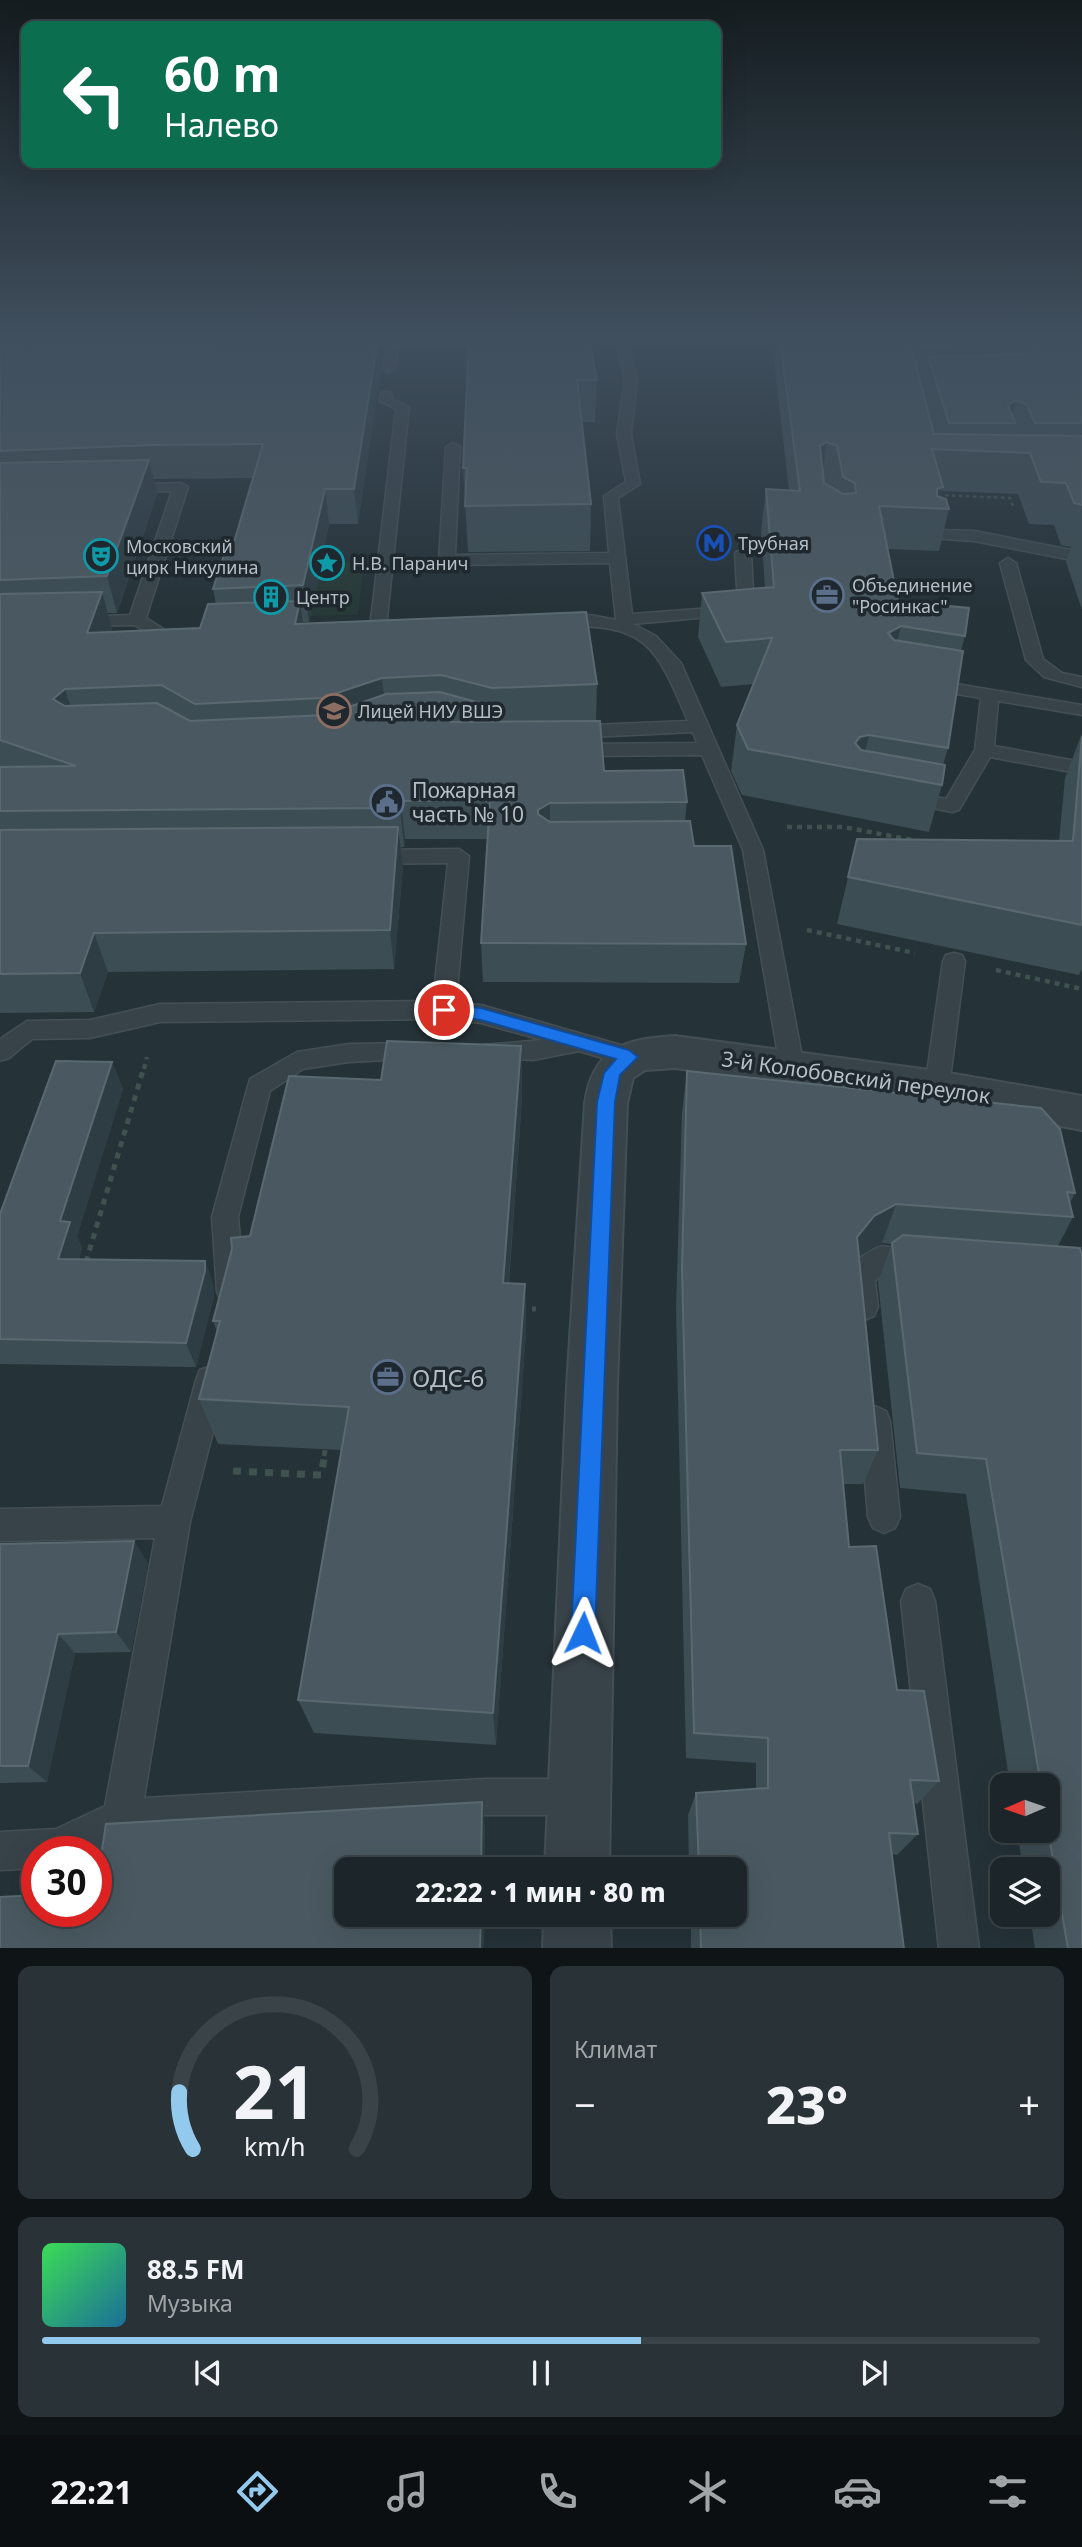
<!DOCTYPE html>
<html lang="ru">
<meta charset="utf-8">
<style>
body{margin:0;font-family:"Noto Sans",sans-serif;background:#293236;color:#f1f3f6;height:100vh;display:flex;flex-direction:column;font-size:26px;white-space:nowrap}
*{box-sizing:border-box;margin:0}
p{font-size:23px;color:#a0a5a8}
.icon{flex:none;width:38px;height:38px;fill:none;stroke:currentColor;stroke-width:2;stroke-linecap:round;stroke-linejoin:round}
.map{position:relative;height:1948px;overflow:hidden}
.sheet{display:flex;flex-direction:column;gap:18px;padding:18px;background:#0f1517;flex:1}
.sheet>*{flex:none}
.guide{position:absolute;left:21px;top:21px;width:700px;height:147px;border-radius:14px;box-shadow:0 7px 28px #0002,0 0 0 2px #3a4347;background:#0b6e4f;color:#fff;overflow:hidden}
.needle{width:46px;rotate:268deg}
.buttons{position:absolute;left:990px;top:1773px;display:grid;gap:14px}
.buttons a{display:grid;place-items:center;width:70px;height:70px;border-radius:14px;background:#1c262a;box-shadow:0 7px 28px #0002,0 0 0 2px #3a4347;font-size:35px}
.speed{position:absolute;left:21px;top:1836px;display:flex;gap:14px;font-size:35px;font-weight:700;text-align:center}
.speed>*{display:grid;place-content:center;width:91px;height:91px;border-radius:50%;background:#1c262a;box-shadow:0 7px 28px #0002,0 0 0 2px #3a4347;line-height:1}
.speed .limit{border:10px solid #d22;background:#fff;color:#111}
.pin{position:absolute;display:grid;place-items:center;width:60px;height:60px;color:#fff;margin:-30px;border:4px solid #fff;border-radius:50%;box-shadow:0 2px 7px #0007}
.me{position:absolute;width:77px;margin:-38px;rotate:2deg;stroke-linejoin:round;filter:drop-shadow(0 0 5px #0008)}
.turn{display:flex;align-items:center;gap:24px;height:147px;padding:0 28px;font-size:32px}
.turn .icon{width:91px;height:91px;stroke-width:2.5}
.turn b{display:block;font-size:49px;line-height:60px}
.big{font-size:52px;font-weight:800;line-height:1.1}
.sheet .card{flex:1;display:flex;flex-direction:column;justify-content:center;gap:10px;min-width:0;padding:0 24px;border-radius:14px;background:#293236}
.sheet .dial{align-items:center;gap:0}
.dial svg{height:182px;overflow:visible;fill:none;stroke:#3a4347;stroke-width:7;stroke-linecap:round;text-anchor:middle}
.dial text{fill:#f1f3f6;stroke:none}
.song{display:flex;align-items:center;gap:21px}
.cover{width:84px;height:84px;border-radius:10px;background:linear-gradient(135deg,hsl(130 70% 55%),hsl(200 70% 35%))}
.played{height:7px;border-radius:4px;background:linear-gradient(90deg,#92c9ec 60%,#3a4347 60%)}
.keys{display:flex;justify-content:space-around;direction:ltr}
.heat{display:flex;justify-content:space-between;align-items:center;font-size:38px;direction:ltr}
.sheet .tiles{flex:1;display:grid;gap:18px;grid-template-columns:1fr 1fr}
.card:last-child{grid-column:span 2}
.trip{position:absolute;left:334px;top:1857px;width:413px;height:70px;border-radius:14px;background:#1c262a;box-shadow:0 7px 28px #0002,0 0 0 2px #3a4347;font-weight:800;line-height:70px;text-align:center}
.tabs{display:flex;height:112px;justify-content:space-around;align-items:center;background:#0b0f11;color:#a0a5a8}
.tabs .icon{width:49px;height:49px}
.tabs .on{color:#92c9ec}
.tabs b{font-size:32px;color:#f1f3f6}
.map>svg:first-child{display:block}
.green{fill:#273a37}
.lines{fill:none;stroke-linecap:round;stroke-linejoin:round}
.lane-casing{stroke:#444f55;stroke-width:3}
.street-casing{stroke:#444f55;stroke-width:4}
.secondary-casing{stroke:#444f55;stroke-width:4}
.path-far3{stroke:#40524f;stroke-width:2.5;stroke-dasharray:3.5 3.5;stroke-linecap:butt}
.path-far2{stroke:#40524f;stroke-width:4.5;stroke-dasharray:5 5;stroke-linecap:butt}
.path-far1{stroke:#40524f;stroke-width:5;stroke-dasharray:6 6;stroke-linecap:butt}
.path{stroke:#40524f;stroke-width:7;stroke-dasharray:8 8;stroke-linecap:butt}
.lane{fill:#384349;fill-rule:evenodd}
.street{fill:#384349;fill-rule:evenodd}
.secondary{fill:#47535b;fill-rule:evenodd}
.wall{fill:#3d4d54;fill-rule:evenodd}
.shaded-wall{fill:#2e3d44}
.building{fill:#4a5961;stroke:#5a6970;stroke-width:2;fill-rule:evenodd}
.route{fill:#1a73e8;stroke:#114b97;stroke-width:2}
.labels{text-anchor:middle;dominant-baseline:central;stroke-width:7;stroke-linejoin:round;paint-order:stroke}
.far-poi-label{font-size:18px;fill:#b4bec5;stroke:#1e282e;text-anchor:start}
.poi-label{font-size:21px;fill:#b4bec5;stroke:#1e282e;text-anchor:start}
.street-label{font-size:21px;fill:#b4bec5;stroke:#1e282e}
.near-poi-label{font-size:24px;fill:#b4bec5;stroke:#1e282e;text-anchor:start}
</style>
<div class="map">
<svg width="1082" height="1949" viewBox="0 0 1082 1949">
<rect width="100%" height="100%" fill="#253238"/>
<polygon class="green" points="364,562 358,615 310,616 318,577 302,563"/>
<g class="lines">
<g class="lane-casing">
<g id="lane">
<polygon points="388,339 399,341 395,369 389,373 383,369"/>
<path d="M615 339H627L637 378 631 434 640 484 618 498 632 614 738 606 735 553 743 548 751 553 754 610 752 613 633 624 656 636 681 663 763 850 804 1067 801 1074 792 1076 783 1074 780 1067 743 850 702 755 574 756 565 750 574 744 697 743 693 732 570 738 561 732 570 726 688 721C655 644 647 624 557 626L549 621C561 608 599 616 616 620L610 563 447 565 439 560 446 447 453 443 460 447 455 555 609 553 604 496 626 482 617 434 625 378Z"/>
<polygon points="386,392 391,393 392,399 409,407 386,628 378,633 370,628 396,409 379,401 381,393"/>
<polygon points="181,483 188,487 146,618 165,630 190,630 192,634 190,638 162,640 134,625 75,626 75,618 81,617 130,615 172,491 126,492 121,491 121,485"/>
<polygon points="935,530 974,531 1082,552 1082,562 974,541 930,538 930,532"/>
<polygon points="1008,558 1016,563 1043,659 1062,673 1082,677 1082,687 1044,677 1026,660 1000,563"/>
<polygon points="926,679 1082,705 1082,715 998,701 994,746 1082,762 1082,774 990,757 959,810 952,812 901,802 898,798 908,792 946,799 975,750 981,698 920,688 917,684 920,680"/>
<polygon points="459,849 469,856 456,1003 481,1005 638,1050 641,1057 638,1064 629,1066 579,1051 533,1060 483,1057 480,1051 483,1045 542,1040 481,1023 444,1019 160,1022 90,1038 32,1039 9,1058 0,1061 0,1039 27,1021 90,1020 160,1004 433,1001 448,863 372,864 362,857 372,850"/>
<polygon points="954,953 962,955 965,961 949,1087 946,1094 937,1097 928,1094 925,1087 943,961 946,955"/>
<polygon points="416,1043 425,1046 428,1052 425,1058 349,1062 303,1069 270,1091 238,1217 245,1292 241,1301 231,1305 221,1301 217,1292 212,1217 250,1079 297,1052 349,1044"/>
<path d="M882 1246 925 1252 929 1261 925 1270 915 1273 887 1271 875 1281 878 1307 874 1316 864 1320 854 1316C839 1284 848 1258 882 1246Z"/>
<polygon points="211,1366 222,1370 226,1380 190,1522 144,1798 485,1779 577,1779 590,1784 595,1797 590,1810 577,1815 485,1815 124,1837 92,1852 37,1852 37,1868 0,1870 0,1832 56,1829 105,1806 155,1538 0,1541 0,1509 162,1506 196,1380 200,1370"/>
<polygon points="875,1406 886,1411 890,1421 900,1517 895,1528 884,1533 873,1528 868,1517 860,1421 864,1411"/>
<polygon points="918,1584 930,1589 935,1601 979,1949 939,1949 901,1601 906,1589"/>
</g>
</g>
<g class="street-casing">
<g id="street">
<path d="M675 1036 937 1071 1082 1096V1130L937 1103 675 1068 645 1070 633 1078 627 1103 617 1386 609 1869H545L567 1386 585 1103C593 1048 624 1039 675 1036Z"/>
<polygon points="544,1914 610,1914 611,1949 543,1949"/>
</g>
</g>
<g class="secondary-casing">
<polygon id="secondary" points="121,339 509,339 499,345 0,353 0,341"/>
</g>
<polyline class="path-far3" points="938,495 1010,498 1014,509"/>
<g class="path-far2">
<polyline points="787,827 843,827 913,840"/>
<polyline points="807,930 915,953"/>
<polyline points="996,970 1082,989"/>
<polyline points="144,1069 147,1057"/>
</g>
<g class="path-far1">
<polyline points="86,1262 144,1067"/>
<polyline points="520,1309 536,1309"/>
<polyline points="324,1456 326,1446"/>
</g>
<polyline class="path" points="233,1471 321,1475 325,1454"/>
<use href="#lane" class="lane"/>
<use href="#street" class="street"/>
<use href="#secondary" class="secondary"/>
</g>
<g class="wall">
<polygon points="469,339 597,380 595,422 582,422 591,504 590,551 468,552 463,468"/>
<polygon points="776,339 1082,339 1082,610 1066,562 1071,547 1061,545 1054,525 1029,524 1018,494 942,491 940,497 949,509 939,551 887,549 898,601 965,636 961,651 948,748 943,765 942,785 929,832 742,795 731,771 737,725 754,684 721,687 698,637 702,593 765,588 761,531 766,489 789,490 774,360"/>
<path d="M0 348 25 353 381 369 358 524H329L309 622H303V624L597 684 596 721 604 771 687 802 685 821 694 846 746 944 739 983 483 982 481 943 488 839H405L404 847H401L403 866 394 969 108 972 94 1012 0 1013ZM253 478 234 542 213 589 216 604 200 628 111 632 112 628 108 613H117L157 494 153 479Z"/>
<polygon points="1082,733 1082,969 1079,975 837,924 857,839 1059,841 1065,778"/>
<polygon points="521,1046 522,1098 509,1283 525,1284 526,1332 496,1745 314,1733 298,1700 341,1450 218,1444 199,1399 217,1332 213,1321 250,1236 381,1080"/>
<polygon points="112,1062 123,1089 77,1236 82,1248 79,1259 205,1261 214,1287 214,1297 196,1367 0,1364 0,1214"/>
<polygon points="687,1071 1075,1193 1070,1203 1073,1217 1058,1246 1082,1949 1035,1949 1030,1914 1048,1914 1048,1869 1023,1869 1017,1830 1048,1830 1048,1785 1010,1785 966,1494 900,1488 878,1282 892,1244 882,1243 859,1257 878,1450 863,1484 843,1484 849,1547 897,1690 939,1781 917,1804 914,1803 918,1834 897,1855 892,1854 904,1949 691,1949 691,1914 735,1914 735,1869 689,1869 688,1815 696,1793 756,1789 756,1763 686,1758 676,1308 682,1112"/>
<polygon points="0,1544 148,1563 131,1652 75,1653 47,1782 0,1783"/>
</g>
<g class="shaded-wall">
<polygon points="378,339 381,369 358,524 354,489"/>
<polygon points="1016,400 1010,423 1008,405"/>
<polygon points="827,442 821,483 820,446"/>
<polygon points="149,460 157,494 117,613 107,576"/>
<polygon points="943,487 937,509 937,489"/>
<polygon points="325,489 329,524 309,622 303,585"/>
<polygon points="102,592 112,628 98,670 87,633"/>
<polygon points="300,601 305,637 295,624"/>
<polygon points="901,626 890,670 888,633"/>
<polygon points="382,678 386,715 327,736 322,698"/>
<polygon points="65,689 77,727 53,699"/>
<polygon points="449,706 452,744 439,715"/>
<polygon points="869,735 861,770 855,743 860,737"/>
<polygon points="401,801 405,839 404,847 400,808"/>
<polygon points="550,803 550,841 538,849 538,810"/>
<polygon points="398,827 403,866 394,969 390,930"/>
<polygon points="94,933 108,972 94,1012 80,973"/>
<polygon points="521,1046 522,1098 505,1331 503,1283"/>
<polygon points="112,1062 123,1089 77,1236 82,1248 71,1284 58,1259 60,1221"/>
<polygon points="896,1204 882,1243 860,1256 844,1276 857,1237 874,1216"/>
<polygon points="205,1261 214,1287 214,1297 196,1367 186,1343"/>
<polygon points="525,1284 526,1332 496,1745 493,1713"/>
<polygon points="134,1541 148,1563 131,1652 116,1632"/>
<polygon points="58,1634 75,1653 47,1782 28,1766"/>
<polygon points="482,1802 485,1827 485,1869 481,1869"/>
<polygon points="481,1914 485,1914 484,1949 480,1949"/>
</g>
<g class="building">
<polygon points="311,339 378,339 354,489 325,489 303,585 213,589 228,542 234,542 263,444 154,445 0,451 0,348 21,348 25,353 33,353 38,348 310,342"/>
<polygon points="469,339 589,339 597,380 577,380 591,504 465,506 467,468 463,468"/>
<path d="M780 339H1082V423H1035L1027 405 1016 400 1008 405 1015 423H949L928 357 1027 354 1033 352V343L911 346 934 434 1082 436V505L1074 503 1066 483 1041 482 1030 453 932 449 943 487 937 489V496L946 499 949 509 879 506 898 601 969 608 965 636 901 626 888 633 894 640 963 651 948 748 869 735 860 737 855 743 861 750 945 765 942 785 748 749 737 725 772 638 726 642 702 593 774 587 766 489 800 491ZM827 442 837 446 843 477 855 483 856 493 843 494 824 483 820 446Z"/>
<polygon points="149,460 107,576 0,580 0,463"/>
<polygon points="102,592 87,633 200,628 208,604 300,601 295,624 586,612 597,684 492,688 441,675 382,678 322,698 195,704 161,685 65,689 53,699 65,706 157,703 190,721 326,715 386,694 440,692 488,705 449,706 439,715 451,722 600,721 604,771 683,770 687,802 550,803 538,810 538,814 550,822 690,821 694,846 731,846 746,944 481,943 490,800 401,801 400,808 0,811 0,767 76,766 0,740 0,594"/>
<polygon points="1082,736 1082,925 848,877 857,839 1073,841"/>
<polygon points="398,827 390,930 94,933 80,973 0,974 0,830"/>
<polygon points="387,1041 521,1046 503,1283 525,1284 493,1713 298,1700 349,1407 199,1399 220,1321 213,1321 232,1249 231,1238 250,1236 289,1076 381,1080"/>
<polygon points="56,1061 112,1062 60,1221 70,1222 58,1259 205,1261 205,1271 186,1343 0,1339 0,1214"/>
<polygon points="687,1071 1041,1108 1060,1129 1075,1193 1067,1192 1073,1217 896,1204 874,1216 857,1237 878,1450 840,1450 849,1547 876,1546 897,1690 924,1691 939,1781 910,1780 918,1834 889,1833 904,1949 701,1949 700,1914 735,1914 735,1869 699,1869 696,1793 768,1788 768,1738 694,1733 682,1269"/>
<polygon points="903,1235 1080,1248 1082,1256 1082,1949 1068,1949 1048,1830 1048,1785 1041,1785 986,1459 917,1453 892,1243"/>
<polygon points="134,1541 116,1632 58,1634 28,1766 0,1766 0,1544"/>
<polygon points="482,1802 481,1869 346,1869 346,1914 481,1914 480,1949 0,1949 0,1897 37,1895 37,1911 96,1911 96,1888 106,1824"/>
</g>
<linearGradient id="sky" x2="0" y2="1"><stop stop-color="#141c1f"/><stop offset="0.55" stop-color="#404f5e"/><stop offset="1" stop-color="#404f5e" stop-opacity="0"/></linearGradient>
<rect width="1082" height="612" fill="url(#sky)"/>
<polygon class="route" points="444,1004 481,1008 629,1050 638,1057 620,1075 615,1102 595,1633 592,1641 583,1645 575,1641 571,1633 597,1102 604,1073 616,1059 481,1020 438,1014 436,1010"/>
<defs>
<g id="metro-ring" transform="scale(1.75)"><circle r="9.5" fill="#1e282e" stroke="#1a4fb4" stroke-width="1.5"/><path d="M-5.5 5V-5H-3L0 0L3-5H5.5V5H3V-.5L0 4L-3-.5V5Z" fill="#1a4fb4"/></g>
<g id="theatre-ring" transform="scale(1.75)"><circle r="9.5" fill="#1e282e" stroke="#0f9aa8" stroke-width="1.5"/><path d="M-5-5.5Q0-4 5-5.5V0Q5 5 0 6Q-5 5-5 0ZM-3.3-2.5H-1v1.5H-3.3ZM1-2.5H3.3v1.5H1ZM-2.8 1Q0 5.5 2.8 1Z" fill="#0f9aa8"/></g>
<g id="sight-ring" transform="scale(1.75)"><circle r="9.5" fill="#1e282e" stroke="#0f9aa8" stroke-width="1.5"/><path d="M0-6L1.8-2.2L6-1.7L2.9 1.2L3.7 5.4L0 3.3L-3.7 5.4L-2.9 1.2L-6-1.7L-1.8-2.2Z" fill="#0f9aa8"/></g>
<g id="office-ring" transform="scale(1.75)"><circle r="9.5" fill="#1e282e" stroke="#5c6f8a" stroke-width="1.5"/><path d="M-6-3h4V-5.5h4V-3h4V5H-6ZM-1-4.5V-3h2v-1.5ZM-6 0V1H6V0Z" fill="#5c6f8a"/></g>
<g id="building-ring" transform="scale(1.75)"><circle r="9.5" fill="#1e282e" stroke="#0f9aa8" stroke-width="1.5"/><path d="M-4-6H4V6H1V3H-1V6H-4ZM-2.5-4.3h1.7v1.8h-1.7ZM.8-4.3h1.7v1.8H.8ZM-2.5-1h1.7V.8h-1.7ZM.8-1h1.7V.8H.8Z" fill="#0f9aa8"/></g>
<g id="school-ring" transform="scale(1.75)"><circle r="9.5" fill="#1e282e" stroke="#8d6e63" stroke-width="1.5"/><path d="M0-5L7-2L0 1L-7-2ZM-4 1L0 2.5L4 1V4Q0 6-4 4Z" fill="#8d6e63"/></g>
<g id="civic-ring" transform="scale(1.75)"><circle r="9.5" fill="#1e282e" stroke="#5c6f8a" stroke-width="1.5"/><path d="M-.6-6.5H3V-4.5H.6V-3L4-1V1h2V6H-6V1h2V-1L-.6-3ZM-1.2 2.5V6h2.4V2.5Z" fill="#5c6f8a"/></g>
</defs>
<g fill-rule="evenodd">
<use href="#metro-ring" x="714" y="543"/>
<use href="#theatre-ring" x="101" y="556"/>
<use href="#sight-ring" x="327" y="563"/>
<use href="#office-ring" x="827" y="595"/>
<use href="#building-ring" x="271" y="597"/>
<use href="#school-ring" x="334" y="711"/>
<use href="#civic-ring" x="387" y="802"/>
<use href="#office-ring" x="388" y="1377"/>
</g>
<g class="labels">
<g class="far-poi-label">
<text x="738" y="543">Трубная</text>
<text x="126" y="546">Московский<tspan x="126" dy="21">цирк Никулина</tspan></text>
<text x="352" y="563">Н.В. Паранич</text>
<text x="852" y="585">Объединение<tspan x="852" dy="21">"Росинкас"</tspan></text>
<text x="296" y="597">Центр</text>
<text x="358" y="711">Лицей НИУ ВШЭ</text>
</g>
<g class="poi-label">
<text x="412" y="790">Пожарная<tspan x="412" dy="24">часть № 10</tspan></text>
</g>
<g class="street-label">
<text transform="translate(856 1077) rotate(8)">3-й Колобовский переулок</text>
</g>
<g class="near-poi-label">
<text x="412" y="1377">ОДС-6</text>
</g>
</g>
</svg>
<div class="buttons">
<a><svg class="needle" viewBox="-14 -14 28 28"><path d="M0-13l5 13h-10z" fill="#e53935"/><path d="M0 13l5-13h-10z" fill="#a0a5a8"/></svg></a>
<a><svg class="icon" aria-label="layers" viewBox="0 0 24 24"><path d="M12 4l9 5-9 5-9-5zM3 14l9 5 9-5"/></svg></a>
</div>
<div class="speed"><div class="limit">30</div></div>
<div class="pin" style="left:444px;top:1010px;background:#d93025"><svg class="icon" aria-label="arrive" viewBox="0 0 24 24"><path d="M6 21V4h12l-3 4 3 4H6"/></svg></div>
<svg class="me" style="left:583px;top:1633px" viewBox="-20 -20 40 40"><path d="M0-17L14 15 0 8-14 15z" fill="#1a73e8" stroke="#fff" stroke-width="4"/></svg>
<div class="trip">22:22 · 1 мин · 80 m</div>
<div class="guide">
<div class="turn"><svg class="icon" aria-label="left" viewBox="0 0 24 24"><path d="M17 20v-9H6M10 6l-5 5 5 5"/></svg><div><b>60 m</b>Налево</div></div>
</div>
</div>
<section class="sheet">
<div class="tiles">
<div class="card dial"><svg viewBox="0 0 100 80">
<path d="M14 69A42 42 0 1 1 86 69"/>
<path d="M14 69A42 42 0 0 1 8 44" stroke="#92c9ec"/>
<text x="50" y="56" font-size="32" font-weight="700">21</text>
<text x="50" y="72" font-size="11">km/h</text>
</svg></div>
<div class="card"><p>Климат</p>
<div class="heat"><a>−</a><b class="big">23°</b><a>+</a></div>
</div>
<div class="card">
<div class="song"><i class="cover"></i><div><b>88.5 FM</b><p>Музыка</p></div></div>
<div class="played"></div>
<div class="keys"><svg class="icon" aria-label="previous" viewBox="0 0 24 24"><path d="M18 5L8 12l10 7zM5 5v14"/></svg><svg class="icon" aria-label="pause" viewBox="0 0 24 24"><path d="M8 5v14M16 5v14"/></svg><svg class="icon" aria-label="next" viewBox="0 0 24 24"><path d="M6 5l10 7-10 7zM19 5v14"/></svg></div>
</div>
</div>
</section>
<nav class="tabs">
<b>22:21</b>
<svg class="icon on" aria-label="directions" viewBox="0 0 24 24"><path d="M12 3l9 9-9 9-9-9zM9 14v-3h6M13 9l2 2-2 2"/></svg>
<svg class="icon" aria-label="music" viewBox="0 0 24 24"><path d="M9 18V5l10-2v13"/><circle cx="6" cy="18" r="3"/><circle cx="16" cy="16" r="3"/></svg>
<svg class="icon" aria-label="phone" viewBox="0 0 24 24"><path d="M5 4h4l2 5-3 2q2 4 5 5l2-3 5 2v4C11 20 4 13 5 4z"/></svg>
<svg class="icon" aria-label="climate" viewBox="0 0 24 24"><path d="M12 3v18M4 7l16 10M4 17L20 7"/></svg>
<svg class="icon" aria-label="car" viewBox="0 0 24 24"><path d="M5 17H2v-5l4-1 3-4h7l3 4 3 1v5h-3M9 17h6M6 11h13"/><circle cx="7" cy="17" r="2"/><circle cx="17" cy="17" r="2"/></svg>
<svg class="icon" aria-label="filters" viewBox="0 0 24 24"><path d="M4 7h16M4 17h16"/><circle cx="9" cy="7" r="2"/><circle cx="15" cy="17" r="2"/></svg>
</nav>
